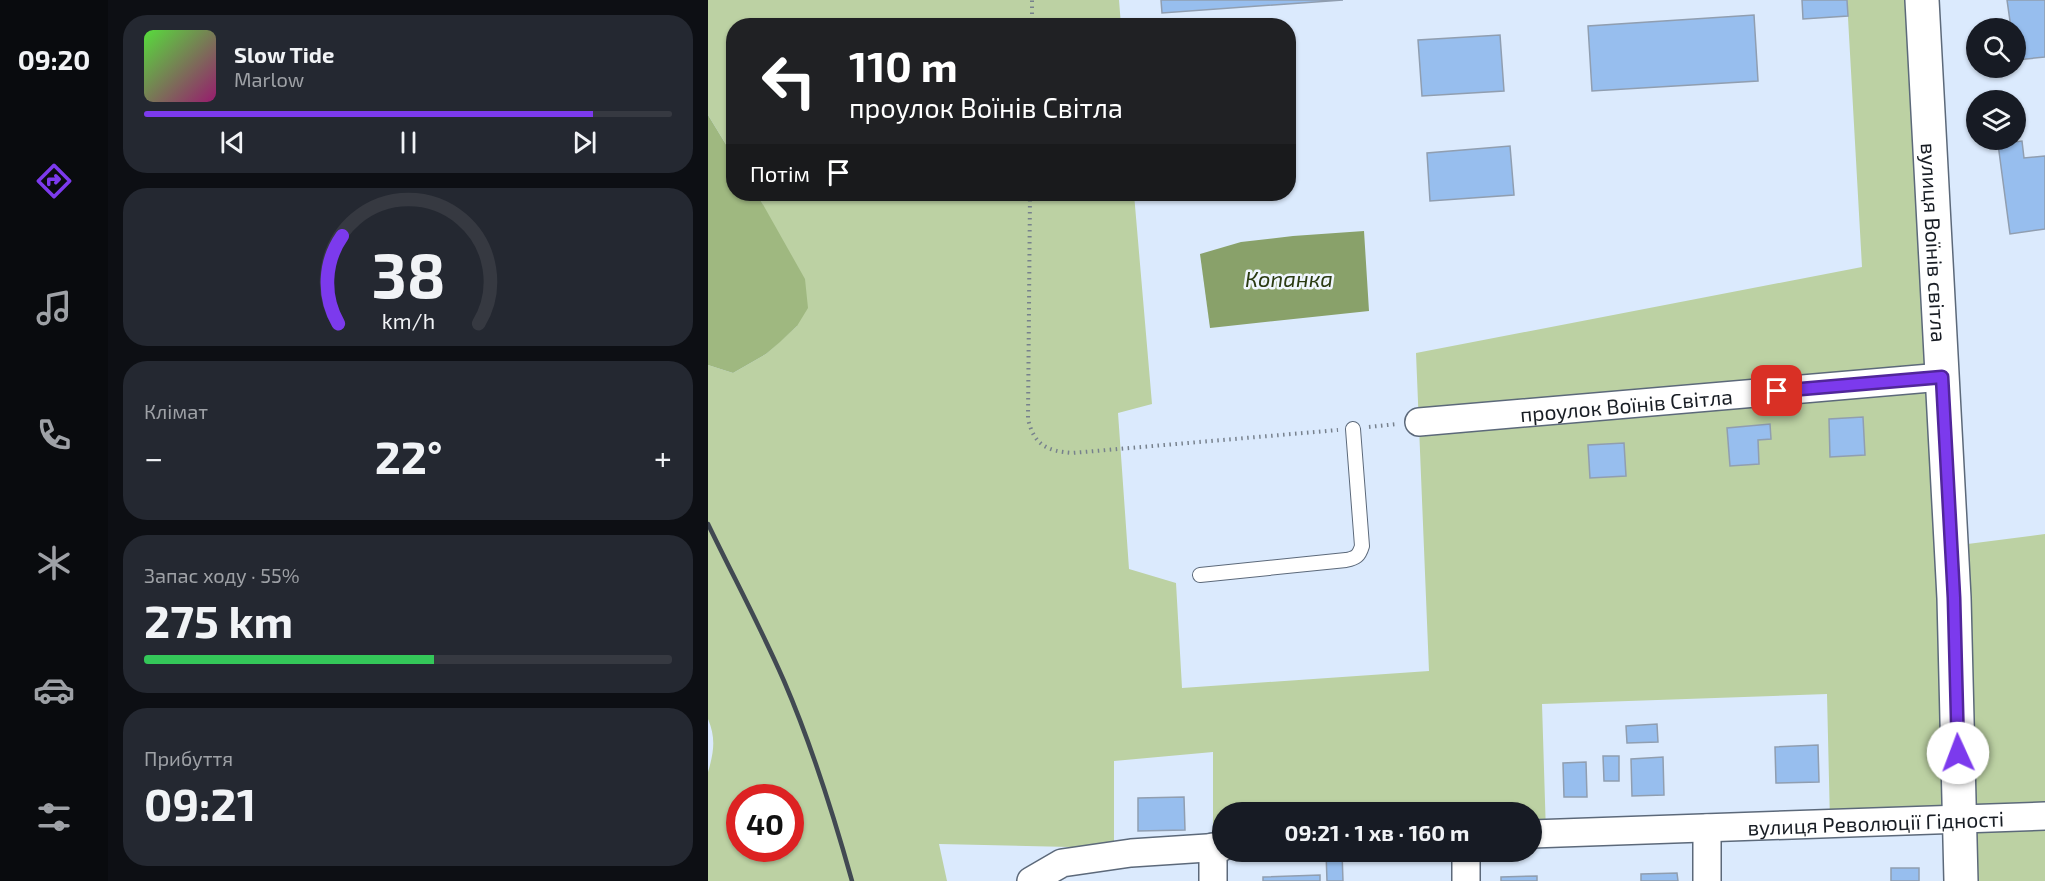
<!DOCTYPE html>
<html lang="uk">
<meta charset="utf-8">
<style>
body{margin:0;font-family:"Exo 2",sans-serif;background:#242831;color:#f1f3f6;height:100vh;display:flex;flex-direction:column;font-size:22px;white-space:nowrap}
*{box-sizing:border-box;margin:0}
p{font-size:20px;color:#9ea1a6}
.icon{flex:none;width:33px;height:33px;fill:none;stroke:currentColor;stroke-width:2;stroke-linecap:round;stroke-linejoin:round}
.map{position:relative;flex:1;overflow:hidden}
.details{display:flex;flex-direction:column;gap:15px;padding:15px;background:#0d0f14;width:600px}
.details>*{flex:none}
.guide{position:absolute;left:18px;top:18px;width:570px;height:183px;border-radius:24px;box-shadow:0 2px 4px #0004;background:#202124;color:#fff;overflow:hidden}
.controls{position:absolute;left:1258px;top:18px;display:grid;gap:12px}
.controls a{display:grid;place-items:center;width:60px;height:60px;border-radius:50%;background:#171b24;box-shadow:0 2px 4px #0004;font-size:30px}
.speed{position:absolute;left:18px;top:784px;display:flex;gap:12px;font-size:30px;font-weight:700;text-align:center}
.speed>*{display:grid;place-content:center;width:78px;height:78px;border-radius:50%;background:#171b24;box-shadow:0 2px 4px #0004;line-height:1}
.speed .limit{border:9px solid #d22;background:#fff;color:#111}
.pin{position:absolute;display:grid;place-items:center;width:51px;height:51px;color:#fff;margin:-26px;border-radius:12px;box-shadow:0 3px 9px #0006}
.me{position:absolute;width:66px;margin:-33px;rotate:358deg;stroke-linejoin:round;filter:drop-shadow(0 0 4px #0008)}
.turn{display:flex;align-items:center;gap:21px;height:126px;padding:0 24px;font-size:27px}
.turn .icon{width:78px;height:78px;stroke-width:2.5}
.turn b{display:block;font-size:42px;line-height:51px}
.then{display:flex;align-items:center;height:57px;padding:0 24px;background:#0003;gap:12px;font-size:22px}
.big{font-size:45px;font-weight:700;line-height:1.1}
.details .tile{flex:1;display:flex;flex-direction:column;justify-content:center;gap:9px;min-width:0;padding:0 21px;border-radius:24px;background:#242831}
.details .dial{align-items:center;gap:0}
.dial svg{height:156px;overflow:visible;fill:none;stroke:#363941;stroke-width:7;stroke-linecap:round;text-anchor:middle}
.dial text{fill:#f1f3f6;stroke:none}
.song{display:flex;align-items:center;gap:18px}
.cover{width:72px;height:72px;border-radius:9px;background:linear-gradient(135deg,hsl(110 70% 55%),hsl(320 70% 35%))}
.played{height:6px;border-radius:3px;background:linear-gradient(90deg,#7c3aed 85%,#363941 85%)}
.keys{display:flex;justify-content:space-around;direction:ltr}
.heat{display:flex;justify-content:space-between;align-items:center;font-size:33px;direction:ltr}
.charge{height:9px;border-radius:4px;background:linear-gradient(90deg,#34c759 55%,#363941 0)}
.trip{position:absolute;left:504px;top:802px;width:330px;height:60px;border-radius:30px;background:#171b24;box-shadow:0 2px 4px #0004;font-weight:700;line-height:60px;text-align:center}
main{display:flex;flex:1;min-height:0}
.tab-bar{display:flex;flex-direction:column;width:108px;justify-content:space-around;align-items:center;background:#090b0e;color:#9ea1a6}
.tab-bar .icon{width:42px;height:42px}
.tab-bar .current{color:#7c3aed}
.tab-bar b{font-size:27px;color:#f1f3f6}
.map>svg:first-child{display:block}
.green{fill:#bcd1a3;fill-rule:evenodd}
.forest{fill:#9fb880}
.water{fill:#89a16a}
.building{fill:#97beee;stroke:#909eb0;stroke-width:1.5}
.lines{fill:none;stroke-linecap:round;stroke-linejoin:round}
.service-casing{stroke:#5c697a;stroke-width:16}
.minor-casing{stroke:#5c697a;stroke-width:30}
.tertiary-casing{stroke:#5c697a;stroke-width:36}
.path{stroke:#77818d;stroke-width:4;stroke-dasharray:1.5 4.5;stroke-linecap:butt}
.service{stroke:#fff;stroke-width:14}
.minor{stroke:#fff;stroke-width:27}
.tertiary{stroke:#fff;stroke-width:33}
.rail{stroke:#414952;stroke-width:4.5}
.route-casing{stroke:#51269a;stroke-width:15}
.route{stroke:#7c3aed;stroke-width:10}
.labels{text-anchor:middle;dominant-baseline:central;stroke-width:5;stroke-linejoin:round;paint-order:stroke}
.street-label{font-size:21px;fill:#181d24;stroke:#f0f6fe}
.water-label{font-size:22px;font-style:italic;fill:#2b3b12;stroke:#f0f6fe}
</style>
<main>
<nav class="tab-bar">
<b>09:20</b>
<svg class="icon current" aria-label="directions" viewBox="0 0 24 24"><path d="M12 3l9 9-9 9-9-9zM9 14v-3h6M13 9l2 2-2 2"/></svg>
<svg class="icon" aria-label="music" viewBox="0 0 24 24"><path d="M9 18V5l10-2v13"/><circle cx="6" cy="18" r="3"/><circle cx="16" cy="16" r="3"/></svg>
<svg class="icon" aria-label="phone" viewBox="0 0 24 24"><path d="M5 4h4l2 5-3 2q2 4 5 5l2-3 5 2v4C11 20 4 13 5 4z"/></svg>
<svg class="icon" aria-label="climate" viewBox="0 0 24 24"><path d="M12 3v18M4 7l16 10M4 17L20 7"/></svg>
<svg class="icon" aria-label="car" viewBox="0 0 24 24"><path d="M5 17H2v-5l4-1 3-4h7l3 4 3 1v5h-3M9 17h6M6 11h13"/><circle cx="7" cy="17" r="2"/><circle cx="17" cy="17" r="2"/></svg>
<svg class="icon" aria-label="filters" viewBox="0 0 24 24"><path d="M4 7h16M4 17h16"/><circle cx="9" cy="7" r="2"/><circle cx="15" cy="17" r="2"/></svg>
</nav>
<section class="details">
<div class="tile">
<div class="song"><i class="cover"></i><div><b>Slow Tide</b><p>Marlow</p></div></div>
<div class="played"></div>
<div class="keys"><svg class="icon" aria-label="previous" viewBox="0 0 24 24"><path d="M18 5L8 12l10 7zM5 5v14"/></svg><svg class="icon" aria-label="pause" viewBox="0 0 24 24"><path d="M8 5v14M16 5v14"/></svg><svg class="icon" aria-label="next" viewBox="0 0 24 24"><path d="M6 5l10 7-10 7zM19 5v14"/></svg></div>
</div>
<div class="tile dial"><svg viewBox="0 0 100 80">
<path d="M14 69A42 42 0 1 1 86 69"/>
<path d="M14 69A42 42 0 0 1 16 24" stroke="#7c3aed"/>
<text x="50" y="56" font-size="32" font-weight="700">38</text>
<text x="50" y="72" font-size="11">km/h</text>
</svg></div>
<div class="tile"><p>Клімат</p>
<div class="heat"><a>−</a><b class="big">22°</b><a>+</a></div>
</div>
<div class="tile"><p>Запас ходу · 55%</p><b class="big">275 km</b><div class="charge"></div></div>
<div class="tile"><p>Прибуття</p><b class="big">09:21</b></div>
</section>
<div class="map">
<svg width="1337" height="881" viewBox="0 0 1337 881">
<rect width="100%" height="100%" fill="#dbeafd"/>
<g class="green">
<polygon points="0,0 411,0 413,25 26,26 25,156 0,115"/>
<path d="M1139 0H1212L1244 546 1337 534V881H1253L1251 820 1122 823 1119 694 834 704 838 834H824V813H514V847H505V752L406 761V848L231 844 239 881H0V772C6 752 8 738 0 719V365L25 373 58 354 89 326 54 203 49 194H426L444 404 410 413 421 569 468 583 474 688 721 671 708 353 1154 267ZM32 798H82V849H32Z"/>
</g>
<polygon class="forest" points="0,115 25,156 26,194 49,194 97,279 100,308 89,326 72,342 58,354 25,373 0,365"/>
<polygon class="water" points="656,231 661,311 502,328 492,254 533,242 585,236"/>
<g class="building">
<polygon points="453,0 635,0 454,13"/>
<polygon points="1094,0 1139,0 1140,16 1095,19"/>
<polygon points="1299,0 1337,0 1337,57 1308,60 1308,28 1303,28"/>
<polygon points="1046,15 1050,81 884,91 880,26"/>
<polygon points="792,35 796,91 714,96 710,40"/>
<polygon points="1314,141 1316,158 1337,156 1337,229 1302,234 1290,144"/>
<polygon points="802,146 806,195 722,201 719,153"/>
<polygon points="1155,417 1157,455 1122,457 1121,419"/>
<polygon points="1062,424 1063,439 1050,440 1051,464 1022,466 1019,428"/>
<polygon points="916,443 918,476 882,478 880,445"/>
<polygon points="949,724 950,742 919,743 918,726"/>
<polygon points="1110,745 1111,782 1068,783 1067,747"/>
<polygon points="895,756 911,756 911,781 896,781"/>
<polygon points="955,757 956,795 924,796 923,759"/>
<polygon points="878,762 879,797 856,797 855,763"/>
<polygon points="476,797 477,830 430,831 430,798"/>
<polygon points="618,852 634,852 635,881 619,881"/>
<rect x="1183" y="868" width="28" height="13"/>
<polygon points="969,873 970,881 933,881 933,874"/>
<polygon points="612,875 612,881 555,881 555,877"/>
<polygon points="829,876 829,881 793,881 793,877"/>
</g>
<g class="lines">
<g class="service-casing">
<path id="service" d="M492 575 638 560C648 558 651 556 654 546L645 429"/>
</g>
<g class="minor-casing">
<g id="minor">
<path id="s1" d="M711 422 1234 377"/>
<path id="s2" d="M824 834 1337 816"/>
<polyline points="323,881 354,863 423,853 514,847"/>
<polyline points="505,881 505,847"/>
<polyline points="758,881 758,852"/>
<polyline points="999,881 999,828"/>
</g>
</g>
<g class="tertiary-casing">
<g id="tertiary">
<path id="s3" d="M1214 0 1246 598 1253 881"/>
</g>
</g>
<g class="path">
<polyline points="324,26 324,0"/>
<path d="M322 194 320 419C326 445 339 451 364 453L630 430"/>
<polyline points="661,427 689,424"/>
</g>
<use href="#service" class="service"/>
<use href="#minor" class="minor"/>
<use href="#tertiary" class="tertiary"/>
<path class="rail" d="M0 524C25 576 53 628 76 681 104 746 125 813 144 881"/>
</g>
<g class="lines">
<g class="route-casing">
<polyline id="route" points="1069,391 1234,377 1246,598 1250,753"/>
</g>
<use href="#route" class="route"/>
</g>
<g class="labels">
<g class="street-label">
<text stroke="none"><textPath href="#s3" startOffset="243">вулиця Воїнів світла</textPath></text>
<text stroke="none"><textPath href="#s1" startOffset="208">проулок Воїнів Світла</textPath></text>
<text stroke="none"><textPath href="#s2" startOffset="344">вулиця Революції Гідності</textPath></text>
</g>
<g class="water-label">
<text x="581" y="278">Копанка</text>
</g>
</g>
</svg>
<div class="controls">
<a><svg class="icon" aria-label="search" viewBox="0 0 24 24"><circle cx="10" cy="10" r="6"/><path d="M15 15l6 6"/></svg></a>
<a><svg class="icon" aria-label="layers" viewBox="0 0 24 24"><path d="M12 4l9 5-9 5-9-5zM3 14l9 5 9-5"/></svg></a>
</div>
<div class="speed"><div class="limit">40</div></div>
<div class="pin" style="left:1069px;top:391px;background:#d93025"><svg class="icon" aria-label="arrive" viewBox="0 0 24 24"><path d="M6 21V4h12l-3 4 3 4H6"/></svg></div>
<svg class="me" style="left:1250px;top:753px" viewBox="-20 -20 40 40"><circle r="19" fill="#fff"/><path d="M0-13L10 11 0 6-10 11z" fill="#7c3aed"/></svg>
<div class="trip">09:21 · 1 хв · 160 m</div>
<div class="guide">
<div class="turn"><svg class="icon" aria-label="left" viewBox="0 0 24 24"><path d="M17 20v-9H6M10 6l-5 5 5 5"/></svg><div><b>110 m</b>проулок Воїнів Світла</div></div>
<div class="then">Потім<svg class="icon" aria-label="arrive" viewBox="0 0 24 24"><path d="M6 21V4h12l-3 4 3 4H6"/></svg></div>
</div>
</div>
</main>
